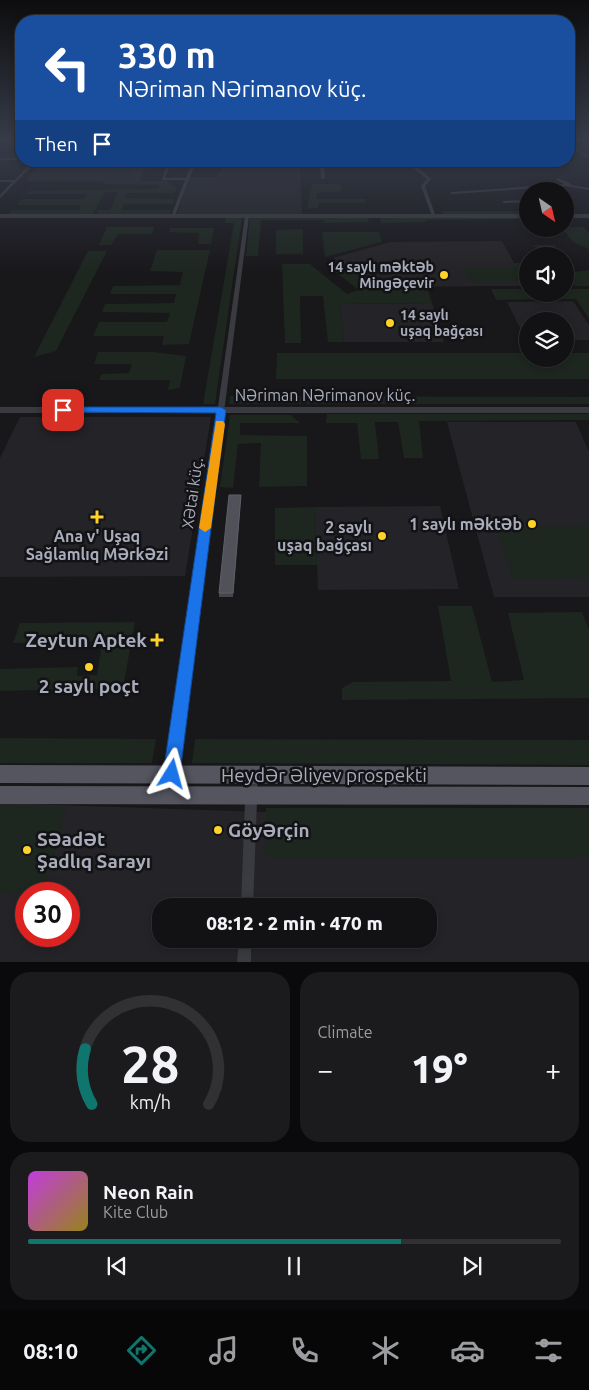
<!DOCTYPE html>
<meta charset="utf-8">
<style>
body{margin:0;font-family:Ubuntu,sans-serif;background:#1b1a1d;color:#f1f3f6;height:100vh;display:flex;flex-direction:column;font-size:19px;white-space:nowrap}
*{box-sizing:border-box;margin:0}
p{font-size:16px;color:#9c9da0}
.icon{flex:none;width:28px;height:28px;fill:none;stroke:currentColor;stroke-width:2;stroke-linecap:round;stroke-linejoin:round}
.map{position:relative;height:962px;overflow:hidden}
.details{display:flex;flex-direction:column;gap:10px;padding:10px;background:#0a090b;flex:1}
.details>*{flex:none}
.guide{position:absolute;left:15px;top:15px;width:560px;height:152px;border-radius:20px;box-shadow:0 2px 8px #0003,0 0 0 1px #313134;background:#1a4fa0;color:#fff;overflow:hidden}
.needle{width:32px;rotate:146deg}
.controls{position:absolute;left:519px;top:182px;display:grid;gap:10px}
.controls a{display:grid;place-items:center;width:55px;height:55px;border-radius:50%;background:#121114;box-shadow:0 2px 8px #0003,0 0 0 1px #313134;font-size:25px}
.speed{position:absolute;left:15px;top:882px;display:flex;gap:10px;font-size:25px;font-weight:700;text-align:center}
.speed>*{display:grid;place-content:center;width:65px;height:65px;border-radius:50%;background:#121114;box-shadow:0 2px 8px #0003,0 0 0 1px #313134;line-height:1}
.speed .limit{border:8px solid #d22;background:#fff;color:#111}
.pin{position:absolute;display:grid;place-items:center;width:42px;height:42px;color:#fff;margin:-21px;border-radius:10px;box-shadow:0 2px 8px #0006}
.me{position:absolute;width:55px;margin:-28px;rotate:8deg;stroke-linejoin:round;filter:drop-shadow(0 0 4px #0008)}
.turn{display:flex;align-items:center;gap:18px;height:105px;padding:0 20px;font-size:22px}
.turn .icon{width:65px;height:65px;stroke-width:2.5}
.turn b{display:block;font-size:35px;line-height:42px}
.then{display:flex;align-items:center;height:48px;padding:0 20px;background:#0003;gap:10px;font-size:19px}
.big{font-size:38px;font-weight:800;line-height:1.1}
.details .card{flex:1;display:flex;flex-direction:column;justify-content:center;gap:8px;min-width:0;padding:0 18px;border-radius:20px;background:#1b1a1d}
.details .dial{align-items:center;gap:0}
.dial svg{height:130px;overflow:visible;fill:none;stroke:#313134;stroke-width:7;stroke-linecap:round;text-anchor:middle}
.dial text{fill:#f1f3f6;stroke:none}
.song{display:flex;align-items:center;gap:15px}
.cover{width:60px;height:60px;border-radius:8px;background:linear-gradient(135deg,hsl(290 70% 55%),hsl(50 70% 35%))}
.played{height:5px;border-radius:2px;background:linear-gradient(90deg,#0f766e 70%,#313134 70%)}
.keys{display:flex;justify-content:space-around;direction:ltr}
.heat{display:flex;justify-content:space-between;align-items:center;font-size:28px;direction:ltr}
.details .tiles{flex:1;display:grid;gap:10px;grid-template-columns:1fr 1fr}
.card:last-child{grid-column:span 2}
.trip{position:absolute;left:152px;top:898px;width:285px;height:50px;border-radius:20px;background:#121114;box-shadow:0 2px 8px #0003,0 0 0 1px #313134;font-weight:800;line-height:50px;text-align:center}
.tab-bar{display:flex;height:80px;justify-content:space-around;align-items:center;background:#070708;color:#9c9da0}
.tab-bar .icon{width:35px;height:35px}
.tab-bar .on{color:#0f766e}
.tab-bar b{font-size:22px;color:#f1f3f6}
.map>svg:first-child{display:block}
.built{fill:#242327;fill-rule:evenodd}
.green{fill:#1d261f}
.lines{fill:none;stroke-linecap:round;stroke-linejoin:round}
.minor{fill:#3a3a41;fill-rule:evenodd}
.tertiary{fill:#3a3a41;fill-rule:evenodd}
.primary{fill:#54555f;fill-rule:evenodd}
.wall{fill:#46474d}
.shaded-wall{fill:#2f2f34}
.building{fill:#515259;stroke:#5e6068}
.route{fill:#1a73e8;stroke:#114b97}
.slow{fill:#f59e0b}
.poi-dot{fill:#ffd22a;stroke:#131215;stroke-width:2}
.labels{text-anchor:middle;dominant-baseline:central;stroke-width:5;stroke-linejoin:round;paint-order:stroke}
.far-poi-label{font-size:14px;font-weight:bold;fill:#a8acbb;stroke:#131215;text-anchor:end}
.street-label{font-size:16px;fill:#a8acbb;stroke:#131215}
.poi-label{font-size:16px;font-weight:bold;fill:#a8acbb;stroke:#131215;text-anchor:end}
.near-poi-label{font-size:19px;font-weight:bold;fill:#a8acbb;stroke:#131215;text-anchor:start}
.near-street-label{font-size:19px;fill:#a8acbb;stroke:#131215}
</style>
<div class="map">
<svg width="589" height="963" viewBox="0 0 589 963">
<rect width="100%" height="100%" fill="#18171a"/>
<g class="built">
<polygon points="41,161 148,161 140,181 26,181"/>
<polygon points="226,163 300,163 302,214 177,214 190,177 216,177"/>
<polygon points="502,241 514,263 527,263 527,286 381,287 333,258 390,242"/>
<polygon points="573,301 589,325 589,340 565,340 565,321 528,321 527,340 526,340 507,302"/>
<polygon points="432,303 444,342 344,342 340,304"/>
<polygon points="20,417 211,417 185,576 0,577 0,458"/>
<polygon points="447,422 576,422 589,452 589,597 494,597"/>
<polygon points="440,506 459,589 318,590 315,507"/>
<path d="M0 803 589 823V962H0ZM26 894H69V936H26ZM161 906H429V939H161Z"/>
</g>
<g class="green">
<polygon points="115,161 136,161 130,176 107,176"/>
<polygon points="104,181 167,181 177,189 174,193 127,193 124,198 174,199 173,204 124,204 121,210 171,210 170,214 96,214 98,210 110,210 118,192 105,192 93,214 8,214 12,210 79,210 81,205 17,205 22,199 84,199 88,194 25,194 28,191 158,189 160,185 103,184"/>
<polygon points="312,184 340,184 342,191 316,193 317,199 365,199 365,203 318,203 318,208 307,209"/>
<polygon points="442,211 527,211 528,214 444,214"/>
<polygon points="250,217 368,218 369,222 324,223 323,220 261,220 258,256 246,256"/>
<polygon points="380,217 527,217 528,219 426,220 426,222 381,223"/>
<polygon points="226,218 242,218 215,404 203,404 234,223 225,223"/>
<polygon points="107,227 154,227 152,234 118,234 111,245 99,245"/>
<polygon points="565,227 584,227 589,233 589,249 573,242 563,229"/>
<polygon points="170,228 214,228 211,244 198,244 199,233 169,232"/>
<polygon points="303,229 303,254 276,254 276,230"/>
<polygon points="322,232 379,232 382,242 325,257"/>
<polygon points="534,245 554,245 562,256 542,256"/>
<polygon points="157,250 210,250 189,344 162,345 164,336 93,336 99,322 167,322 170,313 102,312 105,304 174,303 176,294 110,294 113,286 180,285 183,272 150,271"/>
<polygon points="88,251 107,251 56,351 34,357"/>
<polygon points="282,264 310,264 347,294 359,290 330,268 341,264 381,287 427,287 432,303 340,304 344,342 328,342 323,296 300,296 301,343 285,343"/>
<polygon points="464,268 527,268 527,281 470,281"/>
<polygon points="589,270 589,286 575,286 565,273"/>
<polygon points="491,289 527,289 528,294 565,294 565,289 589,289 589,319 576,299 496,300"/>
<polygon points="98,352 153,352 186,356 180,388 168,390 170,380 99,380 101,374 129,373 132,364 94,364"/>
<polygon points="277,353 527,353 528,359 565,359 565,353 589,353 589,379 276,379"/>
<polygon points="230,396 589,397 589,404 229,404"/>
<polygon points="327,414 589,414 589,420 419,421 423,458 404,458 398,422 375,422 379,459 361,459 357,423 326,423"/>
<polygon points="230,415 291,415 300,423 240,423 240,435 307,436 307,486 259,487 261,443 238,444 233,488 220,487"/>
<polygon points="315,507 317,565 275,565 275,508"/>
<polygon points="589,526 589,578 513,579 496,527"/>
<polygon points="438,606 472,606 492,682 524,680 508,613 582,612 589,630 589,698 342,700 342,688 353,682 451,681"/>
<polygon points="135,622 123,688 0,691 0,669 78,667 77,676 97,675 102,642 13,643 20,623"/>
<polygon points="0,738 156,739 152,763 0,763"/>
<polygon points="195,739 589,740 589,765 192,763"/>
<polygon points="0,806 66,807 44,893 0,893"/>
<polygon points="266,808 589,808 589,857 265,858"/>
</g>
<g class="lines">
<g class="minor">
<polygon points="569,144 589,156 589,159 569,146"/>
<rect x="0" y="158" width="21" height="2"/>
<polygon points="33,161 37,161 0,198 0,195 12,182 0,182 0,180 15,180"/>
<polygon points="168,161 172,161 165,178 186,178 192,161 320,161 324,165 325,178 323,179 321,178 320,165 318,163 195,164 175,216 173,217 171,216 185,180 162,180"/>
<polygon points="380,161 398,161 372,164 370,163"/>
<polygon points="405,161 410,161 431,179 425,186 436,217 432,216 421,186 427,179"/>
<polygon points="557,178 570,183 571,185 589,188 589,190 566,186 452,194 450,193 452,192 565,184 556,180"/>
<polygon points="528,200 528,202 504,203 502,202 504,201"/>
<polygon points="247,215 249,216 178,774 176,778 172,779 168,778 166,774 245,216"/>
<polygon points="252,770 256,771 258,775 253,906 241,906 246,775 248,771"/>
<polygon points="239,939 251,939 251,963 237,963"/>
</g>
<g class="tertiary">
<rect x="0" y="214" width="528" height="4"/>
<rect x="565" y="214" width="24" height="4"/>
<rect x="0" y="407" width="589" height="6"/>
</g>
<g class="primary">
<polygon points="0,765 589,767 589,785 0,783"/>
<polygon points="0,786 589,787 589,805 0,804"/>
</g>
</g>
<polygon class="wall" points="241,495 233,597 219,597 219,593"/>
<polygon class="shaded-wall" points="241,495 241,498 233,597 233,593"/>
<polygon class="building" points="229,495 241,495 233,593 219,593"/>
<linearGradient id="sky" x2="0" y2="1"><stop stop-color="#0d0d0e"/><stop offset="0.51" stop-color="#373c49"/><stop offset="1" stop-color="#373c49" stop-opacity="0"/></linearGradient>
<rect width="589" height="275" fill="url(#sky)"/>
<polygon class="route" points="63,407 221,407 226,410 180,774 178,779 172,782 166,779 163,774 216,413 59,412 58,410"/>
<polygon class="slow" points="216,421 223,421 225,424 211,528 205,532 199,528"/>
<g class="poi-dot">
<circle cx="444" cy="275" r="5"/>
<circle cx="390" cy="323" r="5"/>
<path d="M94.5 509.5h5v5h5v5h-5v5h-5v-5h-5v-5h5z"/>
<circle cx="532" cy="524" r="5"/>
<circle cx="382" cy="536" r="5"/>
<path d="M154.5 632.5h5v5h5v5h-5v5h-5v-5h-5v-5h5z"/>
<circle cx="89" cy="667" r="5"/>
<circle cx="218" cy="830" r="5"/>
<circle cx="27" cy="850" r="5"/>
</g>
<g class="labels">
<g class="far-poi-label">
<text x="434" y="267">14 saylı məktəb<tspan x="434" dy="16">Mingəçevir</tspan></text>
<text x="400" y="315" text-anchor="start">14 saylı<tspan x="400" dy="16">uşaq bağçası</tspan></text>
</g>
<g class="street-label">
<text x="325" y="395">Nəriman Nərimanov küç.</text>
<text transform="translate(192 493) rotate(-82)">Xətai küç.</text>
</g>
<g class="poi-label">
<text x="522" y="524">1 saylı məktəb</text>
<text x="372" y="527">2 saylı<tspan x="372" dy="18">uşaq bağçası</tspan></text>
<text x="97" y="536" text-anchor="middle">Ana v' Uşaq<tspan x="97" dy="18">Sağlamlıq Mərkəzi</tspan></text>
</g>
<g class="near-poi-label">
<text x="147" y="640" text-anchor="end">Zeytun Aptek</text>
<text x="89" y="686" text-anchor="middle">2 saylı poçt</text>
<text x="228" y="830">Göyərçin</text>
<text x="37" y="839">Səadət<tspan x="37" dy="22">Şadlıq Sarayı</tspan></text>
</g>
<g class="near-street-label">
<text x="324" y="775">Heydər Əliyev prospekti</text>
</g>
</g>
</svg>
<div class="controls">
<a><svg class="needle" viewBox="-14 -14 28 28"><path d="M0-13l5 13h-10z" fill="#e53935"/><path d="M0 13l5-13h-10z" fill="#9c9da0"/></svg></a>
<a><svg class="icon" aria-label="sound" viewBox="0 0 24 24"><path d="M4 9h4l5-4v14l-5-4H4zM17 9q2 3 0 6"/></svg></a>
<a><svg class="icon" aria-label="layers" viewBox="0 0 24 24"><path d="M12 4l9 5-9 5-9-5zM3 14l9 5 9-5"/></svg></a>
</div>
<div class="speed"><div class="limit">30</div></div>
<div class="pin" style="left:63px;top:410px;background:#d93025"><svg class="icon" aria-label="arrive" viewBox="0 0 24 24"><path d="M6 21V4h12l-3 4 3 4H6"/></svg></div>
<svg class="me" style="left:172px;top:774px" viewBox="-20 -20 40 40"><path d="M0-17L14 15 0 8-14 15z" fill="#1a73e8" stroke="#fff" stroke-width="4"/></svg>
<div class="trip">08:12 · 2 min · 470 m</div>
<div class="guide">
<div class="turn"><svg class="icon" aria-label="left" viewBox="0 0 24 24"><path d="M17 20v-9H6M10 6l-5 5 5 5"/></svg><div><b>330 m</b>Nəriman Nərimanov küç.</div></div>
<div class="then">Then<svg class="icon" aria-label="arrive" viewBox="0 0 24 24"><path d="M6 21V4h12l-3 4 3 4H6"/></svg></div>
</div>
</div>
<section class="details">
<div class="tiles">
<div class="card dial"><svg viewBox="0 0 100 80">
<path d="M14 69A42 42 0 1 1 86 69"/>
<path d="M14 69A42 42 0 0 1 10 35" stroke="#0f766e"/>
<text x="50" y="56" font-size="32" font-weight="700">28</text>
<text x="50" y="72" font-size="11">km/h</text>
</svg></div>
<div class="card"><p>Climate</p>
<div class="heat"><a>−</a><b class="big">19°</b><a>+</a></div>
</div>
<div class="card">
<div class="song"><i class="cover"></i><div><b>Neon Rain</b><p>Kite Club</p></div></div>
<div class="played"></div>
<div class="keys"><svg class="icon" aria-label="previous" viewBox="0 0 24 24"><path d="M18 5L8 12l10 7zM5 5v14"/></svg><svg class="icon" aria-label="pause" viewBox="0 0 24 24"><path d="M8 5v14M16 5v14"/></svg><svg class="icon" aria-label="next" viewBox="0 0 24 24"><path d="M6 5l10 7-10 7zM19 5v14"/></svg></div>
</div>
</div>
</section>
<nav class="tab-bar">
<b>08:10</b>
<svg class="icon on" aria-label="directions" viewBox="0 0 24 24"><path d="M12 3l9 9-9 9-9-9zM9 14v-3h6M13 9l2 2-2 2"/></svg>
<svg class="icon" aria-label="music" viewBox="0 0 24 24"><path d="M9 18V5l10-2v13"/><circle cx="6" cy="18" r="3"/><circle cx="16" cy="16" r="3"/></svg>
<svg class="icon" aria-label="phone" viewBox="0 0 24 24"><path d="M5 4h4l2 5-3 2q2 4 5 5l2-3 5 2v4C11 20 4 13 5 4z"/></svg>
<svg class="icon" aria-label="climate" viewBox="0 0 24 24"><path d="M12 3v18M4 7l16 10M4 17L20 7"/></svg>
<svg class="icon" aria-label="car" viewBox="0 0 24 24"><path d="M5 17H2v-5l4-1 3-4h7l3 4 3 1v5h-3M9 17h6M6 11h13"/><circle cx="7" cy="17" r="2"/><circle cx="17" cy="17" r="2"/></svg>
<svg class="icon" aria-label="filters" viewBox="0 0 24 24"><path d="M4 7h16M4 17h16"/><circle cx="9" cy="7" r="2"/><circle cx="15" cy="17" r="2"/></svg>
</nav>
